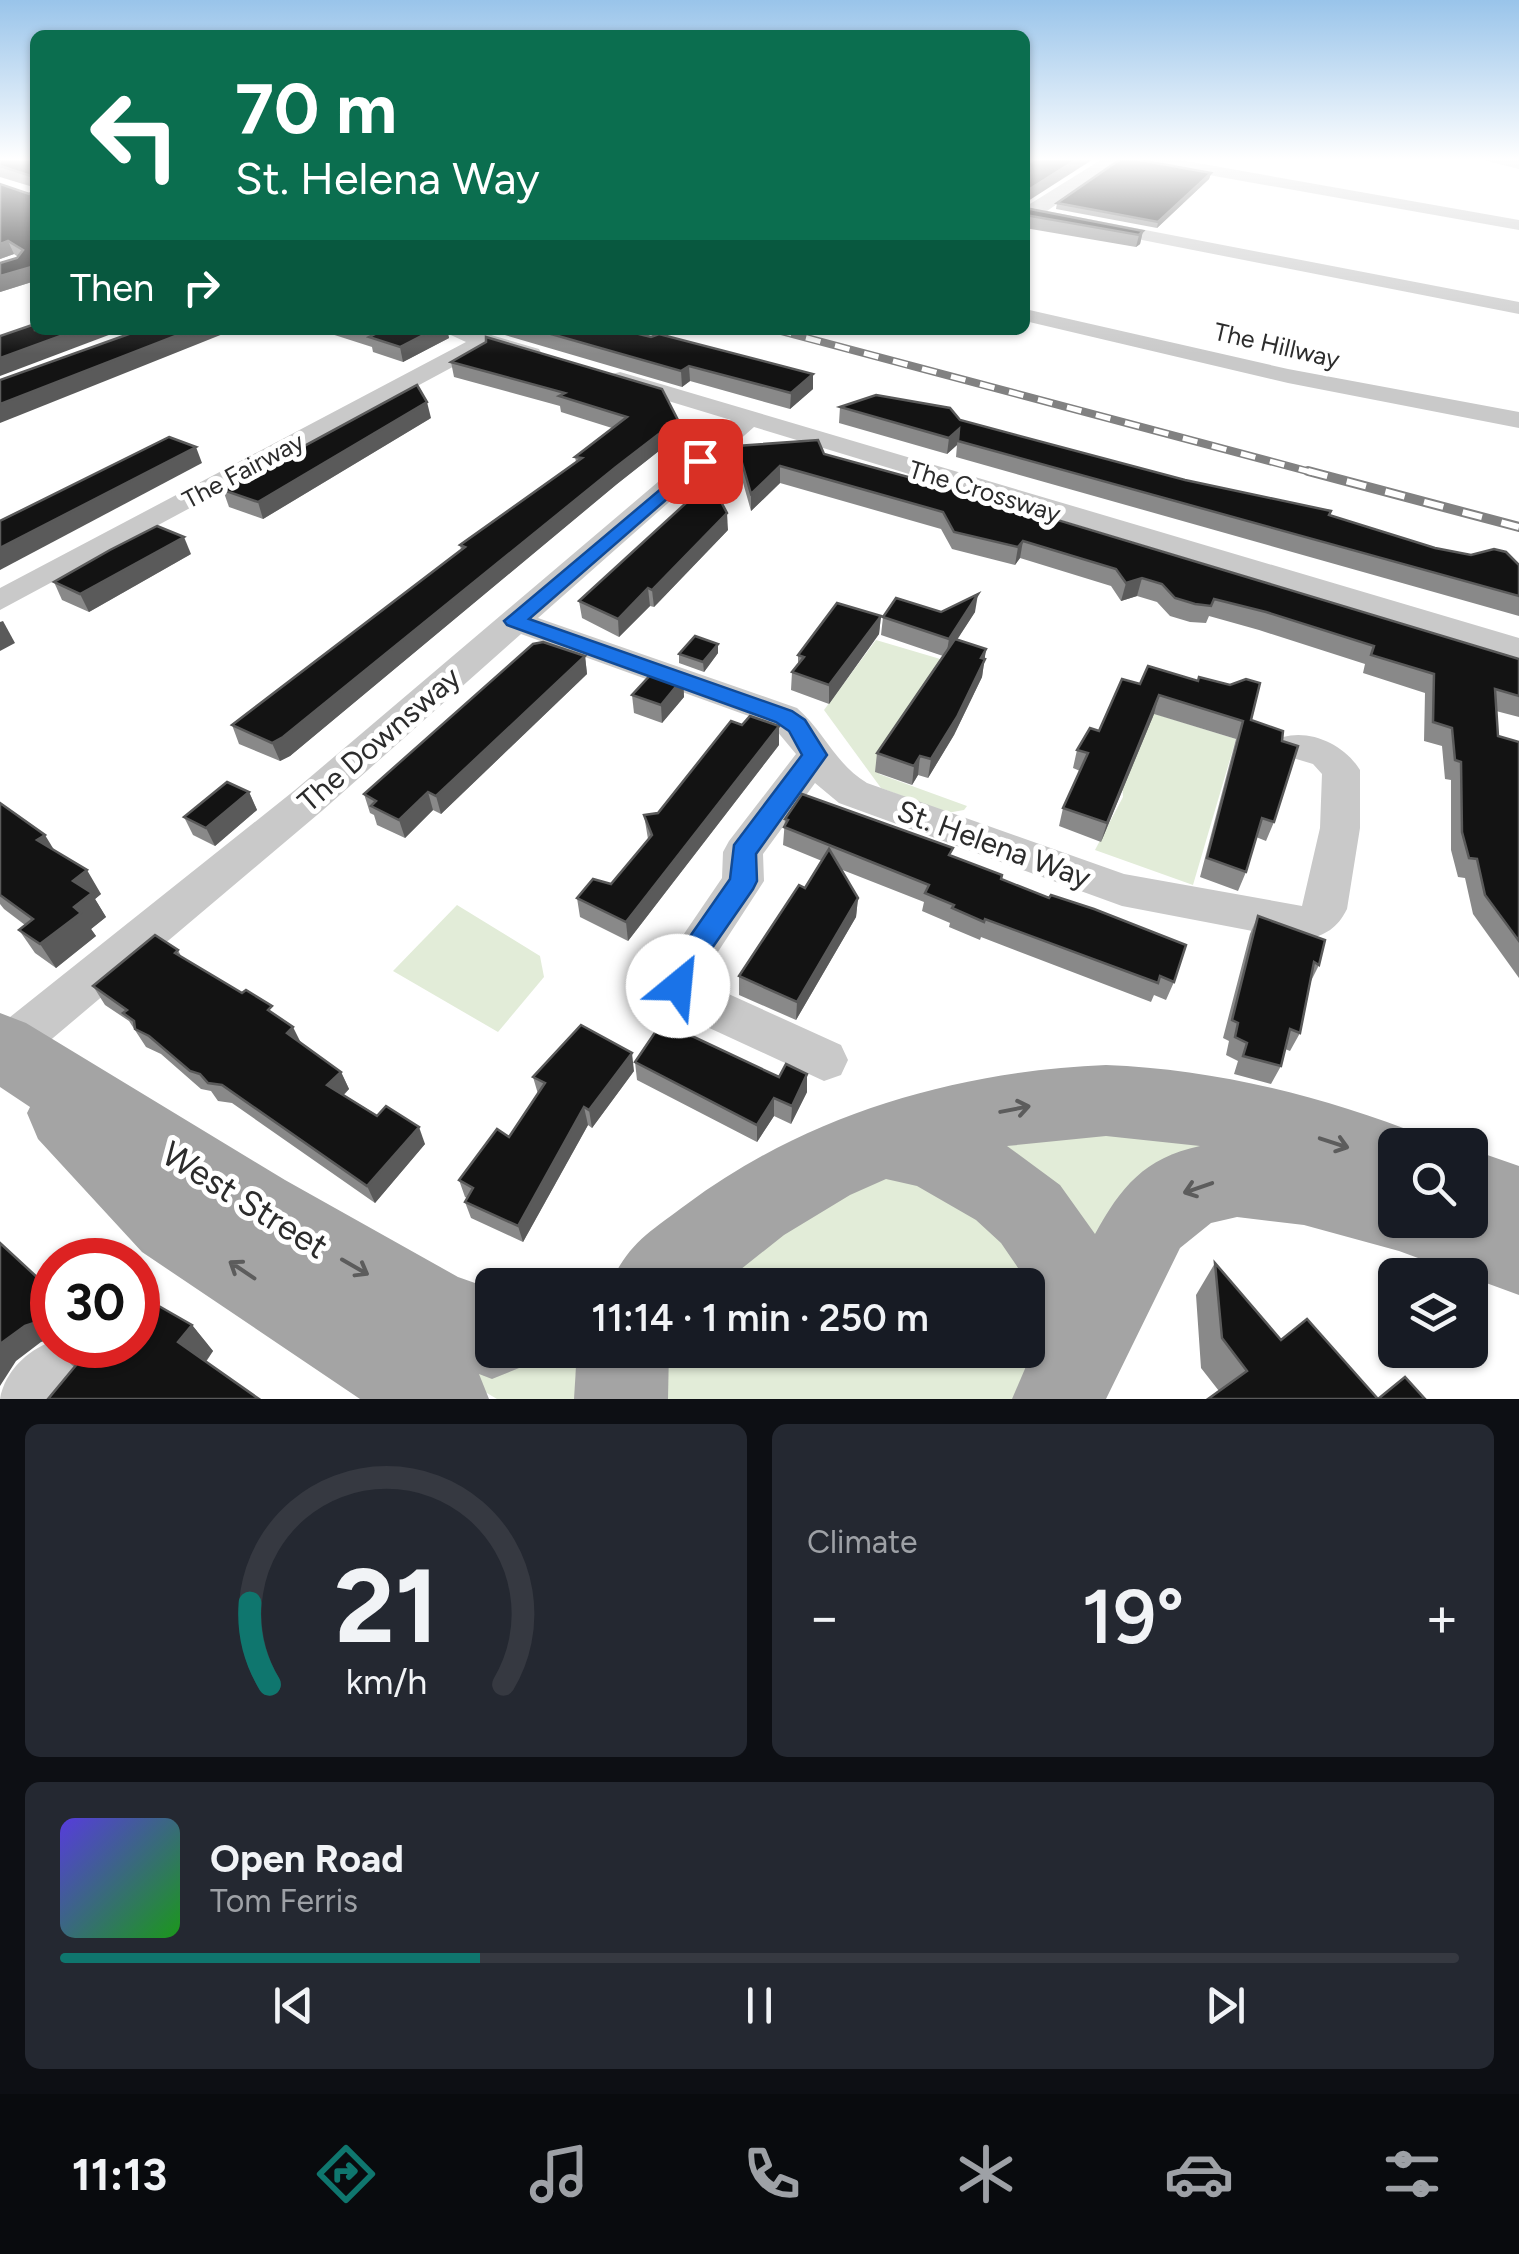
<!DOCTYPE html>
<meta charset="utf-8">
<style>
body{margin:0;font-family:Figtree,sans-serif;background:#242831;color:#f1f3f6;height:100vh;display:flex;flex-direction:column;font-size:38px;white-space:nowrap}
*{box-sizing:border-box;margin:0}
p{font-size:32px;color:#9ea1a6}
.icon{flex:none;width:55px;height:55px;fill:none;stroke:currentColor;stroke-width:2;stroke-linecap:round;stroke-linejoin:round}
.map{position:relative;height:1399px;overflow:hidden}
.panel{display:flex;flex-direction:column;gap:25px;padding:25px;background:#0d0f14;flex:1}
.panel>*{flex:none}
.banner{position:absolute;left:30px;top:30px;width:1000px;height:305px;border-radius:15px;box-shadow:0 2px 8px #0004;background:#0b6e4f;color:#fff;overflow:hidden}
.fabs{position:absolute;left:1378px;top:1128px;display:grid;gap:20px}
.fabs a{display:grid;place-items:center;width:110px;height:110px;border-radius:15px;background:#171b24;box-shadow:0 2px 8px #0004;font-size:50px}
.speed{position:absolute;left:30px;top:1238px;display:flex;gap:20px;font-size:50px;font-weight:700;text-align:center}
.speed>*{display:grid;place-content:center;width:130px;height:130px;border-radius:50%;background:#171b24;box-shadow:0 2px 8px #0004;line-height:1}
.speed .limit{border:15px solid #d22;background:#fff;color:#111}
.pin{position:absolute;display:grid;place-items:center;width:85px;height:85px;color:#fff;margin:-42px;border-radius:20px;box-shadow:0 5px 15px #0006}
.me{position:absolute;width:110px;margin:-55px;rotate:28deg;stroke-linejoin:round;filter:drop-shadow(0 0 8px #0008)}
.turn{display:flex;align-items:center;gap:35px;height:210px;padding:0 40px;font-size:45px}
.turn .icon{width:130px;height:130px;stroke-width:2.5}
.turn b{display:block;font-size:70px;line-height:85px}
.then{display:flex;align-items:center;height:95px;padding:0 40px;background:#0003;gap:20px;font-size:38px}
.big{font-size:75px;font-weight:600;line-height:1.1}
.panel .widget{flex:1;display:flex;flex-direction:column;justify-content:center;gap:15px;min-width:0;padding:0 35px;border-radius:15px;background:#242831}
.panel .dial{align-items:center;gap:0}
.dial svg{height:260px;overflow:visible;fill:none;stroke:#363941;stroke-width:7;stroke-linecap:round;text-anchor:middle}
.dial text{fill:#f1f3f6;stroke:none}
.song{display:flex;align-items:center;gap:30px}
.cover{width:120px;height:120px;border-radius:15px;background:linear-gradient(135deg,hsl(250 70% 55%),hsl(120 70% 35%))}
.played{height:10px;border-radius:5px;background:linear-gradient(90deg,#0f766e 30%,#363941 30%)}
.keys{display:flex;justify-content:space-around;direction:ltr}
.heat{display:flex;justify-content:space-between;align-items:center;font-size:55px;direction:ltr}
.panel .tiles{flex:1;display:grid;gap:25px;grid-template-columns:1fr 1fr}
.widget:last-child{grid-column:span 2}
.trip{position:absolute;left:475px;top:1268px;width:570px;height:100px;border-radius:15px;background:#171b24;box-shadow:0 2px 8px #0004;font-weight:600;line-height:100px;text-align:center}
.tabs{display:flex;height:160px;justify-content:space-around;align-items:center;background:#090b0e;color:#9ea1a6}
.tabs .icon{width:70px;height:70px}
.tabs .current{color:#0f766e}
.tabs b{font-size:45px;color:#f1f3f6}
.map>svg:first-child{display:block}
.green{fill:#e2ecd8}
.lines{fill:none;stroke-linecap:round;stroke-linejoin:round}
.minor{fill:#c9c9c9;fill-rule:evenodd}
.primary{fill:#a4a4a4;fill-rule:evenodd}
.rail-far1-casing{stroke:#818181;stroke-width:8}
.rail-casing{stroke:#818181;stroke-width:10}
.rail-far1{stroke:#fff;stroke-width:5;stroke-dasharray:15;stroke-linecap:butt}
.rail{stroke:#fff;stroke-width:6;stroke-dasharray:20;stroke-linecap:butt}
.wall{fill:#898989}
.shaded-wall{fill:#5a5a5a}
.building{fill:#131313;stroke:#5a5a5a;stroke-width:2.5}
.oneway{stroke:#5c5c5c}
.route{fill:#1a73e8;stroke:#114b97;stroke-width:2.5}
.labels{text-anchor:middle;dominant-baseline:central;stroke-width:10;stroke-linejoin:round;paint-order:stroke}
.far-street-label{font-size:25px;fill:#2c2c2c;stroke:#fff}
.street-label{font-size:30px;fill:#2c2c2c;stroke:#fff}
.near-street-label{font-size:35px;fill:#2c2c2c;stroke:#fff}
</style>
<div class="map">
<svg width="1519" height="1399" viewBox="0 0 1519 1399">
<rect width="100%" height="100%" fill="#fff"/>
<g class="green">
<polygon points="876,640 947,661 879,774 967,806 964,810 947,813 881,788 824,710"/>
<polygon points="1152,713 1236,739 1193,885 1095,850 1123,797 1122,782"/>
<polygon points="457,905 540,956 544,977 498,1032 393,971"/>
<polygon points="1122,1125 1341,1170 1091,1260 985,1139"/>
<polygon points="904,1171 942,1175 1042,1267 1034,1399 649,1399 657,1350 1028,1350 1028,1285 702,1285 843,1191"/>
<polygon points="345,1309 393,1320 523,1364 564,1361 598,1350 595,1399 497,1399"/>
</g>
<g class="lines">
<g class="minor">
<polygon points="1104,158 1123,158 1047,211 1519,302 1519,314 1025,217 1025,207"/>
<polygon points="1133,158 1169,158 1519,220 1519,230 1141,163"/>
<polygon points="1475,158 1519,159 1519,169"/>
<polygon points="1025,309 1288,369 1519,412 1519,428 1288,383 1025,321"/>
<polygon points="440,330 474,330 539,349 542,354 531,361 488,348 0,610 0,588 466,342"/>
<path d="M620 372 1519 638V659L754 427 538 618 797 708C824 731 835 764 867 783L1124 874 1302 906 1320 828 1322 774 1313 764 1283 755 1278 746 1283 737C1311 729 1345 745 1360 770V828L1347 909C1337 929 1326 934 1305 941L1122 906 839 803 815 783 763 854 764 881 701 978 702 982 841 1045 848 1060 841 1075 824 1081 666 1008 656 975 722 878 723 852 729 841 796 754 771 724 521 634 323 810 21 1065 0 1070V1025L295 790 731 420 612 384 608 379 612 374Z"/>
<path d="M52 1341V1345L73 1349 81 1370 66 1399H0C5 1371 27 1351 52 1341Z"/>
</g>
<g class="primary">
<polygon points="0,1013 26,1023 285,1180 458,1277 492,1289 492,1350 530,1350 524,1366 492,1379 479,1374 489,1399 360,1399 142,1252 38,1139 27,1113 30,1107 0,1087"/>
<path d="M1106 1065C1214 1069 1323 1096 1424 1136L1428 1145H1395V1220H1470V1149L1519 1166V1295L1399 1251 1304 1225 1237 1217 1211 1223 1180 1248 1106 1399H1012L1033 1350V1306L1027 1281 1001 1243 976 1220 917 1186 886 1179 850 1195 784 1235 721 1285H610C628 1243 651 1231 687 1204 808 1114 957 1071 1106 1065ZM1106 1136 1200 1146C1144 1158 1121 1187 1095 1234L1060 1185 1007 1146Z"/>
<polygon points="577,1350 669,1350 668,1399 574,1399"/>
</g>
<g class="rail-far1-casing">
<polyline id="rail-far1" points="777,330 1318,474"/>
</g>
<g class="rail-casing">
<polyline id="rail" points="1308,471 1519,527"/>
</g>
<use href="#rail-far1" class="rail-far1"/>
<use href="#rail" class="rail"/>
</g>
<g class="wall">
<polygon points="0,158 35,158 35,281 0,292 18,257 14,254 0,259 0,184 29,194 34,191 33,187 0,177"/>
<polygon points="1211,173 1209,179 1157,228 1056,209 1057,203"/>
<polygon points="1025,208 1143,231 1140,244 1136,247 1025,228"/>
<polygon points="319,330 447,330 449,338 403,362 373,352 372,347"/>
<polygon points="488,330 623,330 813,374 813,389 790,409 690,381 682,387"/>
<polygon points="486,342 682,442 669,443 617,484 290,756 280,761 239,744 232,725 461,550 460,545 576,462 575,457 612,428 561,412 560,406 454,377 451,362"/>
<polygon points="840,407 960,420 1185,480 1329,515 1435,548 1519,565 1519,616 956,457 957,445 947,454 839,423"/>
<polygon points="431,418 263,519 229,507 223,490"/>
<polygon points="723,447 824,454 1519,659 1519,717 1496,711 1498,736 1519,742 1519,978 1473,914 1465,878 1458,877 1451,850 1451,780 1445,779 1442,746 1424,741 1425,693 1363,673 1365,664 1259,630 1209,616 1206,623 1190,622 1170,616 1157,602 1137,596 1121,601 1111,586 1020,558 1015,565 952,549 941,529 780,483 751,511 740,472 723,468"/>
<polygon points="728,530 654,607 650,606 619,637 582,618 579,601"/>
<polygon points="191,554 89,612 62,600 54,582"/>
<polygon points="941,612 975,612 957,639 986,649 982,677 954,735 928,778 918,775 912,785 875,772 877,753 943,656 881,635 883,617"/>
<polygon points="881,616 879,634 829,704 791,690 792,672 798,665 798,655"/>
<polygon points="718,644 718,653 704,672 679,663 679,654"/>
<polygon points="585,656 587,674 441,814 433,810 405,838 377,825 374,815 370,813 364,794"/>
<polygon points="683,678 684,697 662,723 634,713 632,695"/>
<polygon points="1122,679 1251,720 1274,822 1266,841 1256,837 1246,872 1238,891 1200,877 1236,739 1154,714 1101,842 1059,826 1063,808 1080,771 1073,768 1077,750 1099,731"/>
<polygon points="779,745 628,941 580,917 577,898 611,884 648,839 644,815 658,813"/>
<polygon points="249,792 257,810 215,846 193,835 184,817"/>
<polygon points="0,803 101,894 95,899 106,917 91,929 96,936 56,968 35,953 19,930 25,925 4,909 0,904"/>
<polygon points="785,819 952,856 1001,880 1174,982 1166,1000 1154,995 1151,1002 981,937 980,940 949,927 950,923 922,911 924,902 840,869 858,898 856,917 796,1020 739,995 739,976 805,888 822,861 783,845"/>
<polygon points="1258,916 1319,965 1311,981 1300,1033 1290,1051 1285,1049 1281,1066 1271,1084 1234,1074 1238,1061 1226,1055 1229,1041 1223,1038 1250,934"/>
<polygon points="178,950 181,956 277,1016 300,1042 341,1072 349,1089 344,1095 425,1144 375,1203 232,1103 218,1101 211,1091 201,1089 161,1054 146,1047 129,1021 105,1005 93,986"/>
<polygon points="635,1062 779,1077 807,1074 807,1092 791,1124 774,1116 757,1142 637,1080"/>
<polygon points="634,1071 592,1128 588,1125 523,1242 471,1218 465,1202 467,1198 465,1197 459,1180 509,1137 538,1094 533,1077"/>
<polygon points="1215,1263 1281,1340 1378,1399 1425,1399 1208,1399 1219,1391 1201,1368 1196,1295"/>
<polygon points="192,1325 213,1351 206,1362 74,1367 56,1350"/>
</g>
<g class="shaded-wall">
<polygon points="1079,158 1095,158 1025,203 1025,192"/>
<polygon points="1211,173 1209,179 1157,228 1158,222"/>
<polygon points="1143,231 1140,244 1136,247 1139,235"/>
<polygon points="8,241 14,254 0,259 0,244"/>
<polygon points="35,266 35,281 0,292 0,276"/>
<polygon points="77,330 122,330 0,376 0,358"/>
<polygon points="191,330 233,330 0,423 0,404"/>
<polygon points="433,330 447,330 449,338 403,362 400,347"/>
<polygon points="689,366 690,381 682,387 681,371"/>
<polygon points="813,374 813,389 790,409 791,393"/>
<polygon points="427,402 431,418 263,519 258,502"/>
<polygon points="681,426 682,442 669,443 617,484 290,756 280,761 272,743 616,467 668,427"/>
<polygon points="959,429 957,445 947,454 949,438"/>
<polygon points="196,447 202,463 0,570 0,548"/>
<polygon points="780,466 780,483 751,511 751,494"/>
<polygon points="727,513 728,530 654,607 652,590"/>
<polygon points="184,537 191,554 89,612 80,594"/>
<polygon points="1023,541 1020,558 1015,565 1018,547"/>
<polygon points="1142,578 1137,596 1121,601 1126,583"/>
<polygon points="648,588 650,606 619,637 618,619"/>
<polygon points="978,594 975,612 946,657 949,639"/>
<polygon points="881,616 879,634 829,704 829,685"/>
<polygon points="3,621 15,643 0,651 0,622"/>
<polygon points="718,644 718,653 704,672 703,662"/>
<polygon points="986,649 982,677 954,735 928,778 931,759"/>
<polygon points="585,656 587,674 441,814 436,796"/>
<polygon points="683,678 684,697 662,723 661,705"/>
<polygon points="1159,695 1154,714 1101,842 1107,823"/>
<polygon points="779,726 779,745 628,941 626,922"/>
<polygon points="920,756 918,775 912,785 914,766"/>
<polygon points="249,792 257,810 215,846 206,828"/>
<polygon points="428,792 433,810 405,838 399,820"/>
<polygon points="45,835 59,858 37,840"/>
<polygon points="87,870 101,894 95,899 106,917 91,929 96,936 56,968 40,944 74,907 73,881"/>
<polygon points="858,898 856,917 796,1020 797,1002"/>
<polygon points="293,1027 302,1045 287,1033"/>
<polygon points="632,1053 634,1071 592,1128 589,1110"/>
<polygon points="341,1072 349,1089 336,1102 327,1085"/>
<polygon points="807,1074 807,1092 791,1124 792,1106"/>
<polygon points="774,1098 774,1116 757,1142 757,1125"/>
<polygon points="584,1107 588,1125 523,1242 518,1226"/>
<polygon points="419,1127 425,1144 375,1203 367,1186"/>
<polygon points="52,1314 52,1339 41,1342 16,1361 0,1386 0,1344 25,1326"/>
<polygon points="192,1325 213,1351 201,1368 178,1342"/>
</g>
<g class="building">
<polygon points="0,158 35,158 35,266 0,276 0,263 17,258 23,250 8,241 0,244 0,184 29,194 34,191 31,176 0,166"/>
<polygon points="1037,158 1079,158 1025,192 1025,165"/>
<polygon points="1122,158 1129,158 1211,173 1158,222 1057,203"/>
<polygon points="1025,208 1143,231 1139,235 1025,215"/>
<polygon points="35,324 35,330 77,330 0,358 0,336"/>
<polygon points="140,330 191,330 0,404 0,380"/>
<polygon points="362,330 433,330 400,347 369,337 375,334"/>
<polygon points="537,330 623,330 651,337 659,334 813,374 791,393 689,366 681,371"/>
<polygon points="486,337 662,389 681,426 668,427 616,467 283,737 272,743 232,725 465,547 460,545 582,458 575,457 627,417 559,396 565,393 451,362 486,342"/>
<polygon points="417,385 427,402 258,502 223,490"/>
<polygon points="876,395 950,408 960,420 1185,480 1331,511 1329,515 1435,548 1471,555 1494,549 1506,552 1519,565 1519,596 958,441 959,429 949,438 840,407"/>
<polygon points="169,437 196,447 0,548 0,521"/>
<polygon points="818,440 824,454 981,497 1519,659 1519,696 1495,689 1498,736 1519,742 1519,941 1485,895 1477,859 1469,858 1462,832 1461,762 1455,760 1452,728 1433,722 1434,674 1371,655 1374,646 1266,612 1214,599 1211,606 1195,604 1175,598 1162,584 1142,578 1126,583 1116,569 1023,541 1018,547 954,532 943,512 780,466 751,494 740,456 723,451 723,447"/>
<polygon points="710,481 727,513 652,590 648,588 618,619 579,601"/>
<polygon points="157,526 184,537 80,594 54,582 110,550"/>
<polygon points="978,594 949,639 883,617 896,598 941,612"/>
<polygon points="837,603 881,616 829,685 792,672 804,657 798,655"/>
<polygon points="695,636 718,644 703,662 679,654"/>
<polygon points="955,639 986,649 981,658 985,659 957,717 931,759 920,756 914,766 877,753"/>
<polygon points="543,642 585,656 436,796 428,792 399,820 371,806 376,801 364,794 533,644"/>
<polygon points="1148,666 1198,681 1199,677 1230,685 1246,679 1260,683 1251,720 1283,731 1282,741 1298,746 1274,822 1262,818 1246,872 1207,858 1243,721 1159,695 1107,823 1063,808 1088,753 1077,750 1090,728 1099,731 1122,679 1140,684"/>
<polygon points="656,669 683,678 661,705 632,695"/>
<polygon points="750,716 779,726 626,922 577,898 593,879 611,884 652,835 644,815 658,813 731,721 742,725"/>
<polygon points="227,782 249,792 206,828 184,817"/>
<polygon points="802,794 953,848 949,855 1002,875 1001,879 1049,898 1051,895 1094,909 1186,945 1174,982 1160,976 1158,983 985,919 984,922 952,908 954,905 925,893 929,885 784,827 788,820 785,819"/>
<polygon points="0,803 45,835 37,840 87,870 73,881 92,893 74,907 81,913 40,944 19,930 33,919 0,895"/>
<polygon points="829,849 858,898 797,1002 739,976 799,885 805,888"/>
<polygon points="1258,916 1325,940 1319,965 1314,962 1300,1033 1290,1029 1281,1066 1243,1056 1247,1043 1235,1037 1238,1023 1232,1020"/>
<polygon points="155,935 178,950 175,953 242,993 246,990 272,1006 268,1010 293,1027 287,1033 341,1072 327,1085 377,1116 386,1106 419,1127 367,1186 222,1085 208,1083 200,1074 190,1071 149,1036 135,1029 134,1021 123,1013 127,1010 93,986"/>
<polygon points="662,1022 779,1077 786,1064 807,1074 792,1106 774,1098 757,1125 635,1062"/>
<polygon points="581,1025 632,1053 589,1110 584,1107 518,1226 465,1202 473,1188 459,1180 497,1129 509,1137 545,1083 533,1077"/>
<polygon points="0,1243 52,1291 52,1314 40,1326 37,1322 25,1326 0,1344"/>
<polygon points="1215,1263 1281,1340 1307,1319 1378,1399 1405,1377 1425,1399 1208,1399 1247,1371 1222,1338"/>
<polygon points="143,1297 192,1325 178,1342 259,1399 48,1399 77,1364 56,1350 60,1345 138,1345 138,1301 140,1302"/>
</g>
<defs><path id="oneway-shaft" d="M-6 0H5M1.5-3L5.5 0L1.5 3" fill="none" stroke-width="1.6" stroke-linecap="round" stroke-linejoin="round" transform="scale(2.5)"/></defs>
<g class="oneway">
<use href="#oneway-shaft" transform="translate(1015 1109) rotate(-11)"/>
<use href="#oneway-shaft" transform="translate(1334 1143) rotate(18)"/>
<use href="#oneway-shaft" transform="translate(1198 1188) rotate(161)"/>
<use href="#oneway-shaft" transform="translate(355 1267) rotate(30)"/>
<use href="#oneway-shaft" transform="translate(242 1270) rotate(-146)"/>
</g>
<linearGradient id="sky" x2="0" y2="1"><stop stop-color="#99c4ea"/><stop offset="0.45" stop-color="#fff"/><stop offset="1" stop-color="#fff" stop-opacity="0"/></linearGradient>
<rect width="1519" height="354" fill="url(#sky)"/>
<polygon class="route" points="700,456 706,457 706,465 529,619 792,711 805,720 827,755 756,854 757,881 753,889 692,977 688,995 678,998 667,995 663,975 730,879 734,845 802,755 789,731 776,722 507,625 504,621"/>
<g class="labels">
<g class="far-street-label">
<text transform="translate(1277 345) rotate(13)">The Hillway</text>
<text transform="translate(243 470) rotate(-28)">The Fairway</text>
<text transform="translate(985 491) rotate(17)">The Crossway</text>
</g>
<g class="street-label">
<text transform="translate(379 739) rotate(-41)">The Downsway</text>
<text transform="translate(994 844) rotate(20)">St. Helena Way</text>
</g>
<g class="near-street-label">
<text transform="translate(245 1200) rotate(32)">West Street</text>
</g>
</g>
</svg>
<div class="fabs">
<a><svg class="icon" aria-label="search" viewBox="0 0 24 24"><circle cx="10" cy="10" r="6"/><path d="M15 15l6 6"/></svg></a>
<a><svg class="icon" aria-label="layers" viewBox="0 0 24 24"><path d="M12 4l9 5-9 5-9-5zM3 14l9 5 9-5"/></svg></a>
</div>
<div class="speed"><div class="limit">30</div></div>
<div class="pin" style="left:700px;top:461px;background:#d93025"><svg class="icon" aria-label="arrive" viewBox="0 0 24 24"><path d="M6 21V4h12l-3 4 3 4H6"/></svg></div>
<svg class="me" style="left:678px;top:986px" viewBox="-20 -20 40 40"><circle r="19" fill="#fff"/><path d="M0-13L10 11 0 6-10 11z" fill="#1a73e8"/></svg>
<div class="trip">11:14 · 1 min · 250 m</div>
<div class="banner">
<div class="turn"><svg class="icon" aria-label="left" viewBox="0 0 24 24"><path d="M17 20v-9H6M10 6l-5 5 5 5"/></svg><div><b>70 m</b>St. Helena Way</div></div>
<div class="then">Then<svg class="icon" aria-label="right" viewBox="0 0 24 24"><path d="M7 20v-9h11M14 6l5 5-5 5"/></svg></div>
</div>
</div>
<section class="panel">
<div class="tiles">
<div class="widget dial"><svg viewBox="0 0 100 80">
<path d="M14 69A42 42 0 1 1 86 69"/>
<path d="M14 69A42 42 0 0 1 8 44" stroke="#0f766e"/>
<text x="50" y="56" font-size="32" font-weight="700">21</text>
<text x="50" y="72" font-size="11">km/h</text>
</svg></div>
<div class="widget"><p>Climate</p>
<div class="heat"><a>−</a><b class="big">19°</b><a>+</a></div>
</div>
<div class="widget">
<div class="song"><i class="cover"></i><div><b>Open Road</b><p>Tom Ferris</p></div></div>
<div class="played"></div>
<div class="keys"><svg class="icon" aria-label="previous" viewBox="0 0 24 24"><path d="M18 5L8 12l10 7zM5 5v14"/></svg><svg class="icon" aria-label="pause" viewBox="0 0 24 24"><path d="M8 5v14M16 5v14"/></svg><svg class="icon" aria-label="next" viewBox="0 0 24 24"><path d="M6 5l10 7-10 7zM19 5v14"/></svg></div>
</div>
</div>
</section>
<nav class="tabs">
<b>11:13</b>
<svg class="icon current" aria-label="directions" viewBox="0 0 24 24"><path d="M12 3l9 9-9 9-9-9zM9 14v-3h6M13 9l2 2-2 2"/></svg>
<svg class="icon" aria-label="music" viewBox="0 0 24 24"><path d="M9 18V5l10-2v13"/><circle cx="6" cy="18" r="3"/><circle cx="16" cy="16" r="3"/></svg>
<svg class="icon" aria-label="phone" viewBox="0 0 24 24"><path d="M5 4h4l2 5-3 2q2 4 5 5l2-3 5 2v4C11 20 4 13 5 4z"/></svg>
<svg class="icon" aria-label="climate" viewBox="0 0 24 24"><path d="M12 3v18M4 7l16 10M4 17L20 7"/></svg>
<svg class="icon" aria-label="car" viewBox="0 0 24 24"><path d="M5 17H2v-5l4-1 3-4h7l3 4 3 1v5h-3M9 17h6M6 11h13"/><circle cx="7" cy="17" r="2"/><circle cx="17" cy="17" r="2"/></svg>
<svg class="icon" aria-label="filters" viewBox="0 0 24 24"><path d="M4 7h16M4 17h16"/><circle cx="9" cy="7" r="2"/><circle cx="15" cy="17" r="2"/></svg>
</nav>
